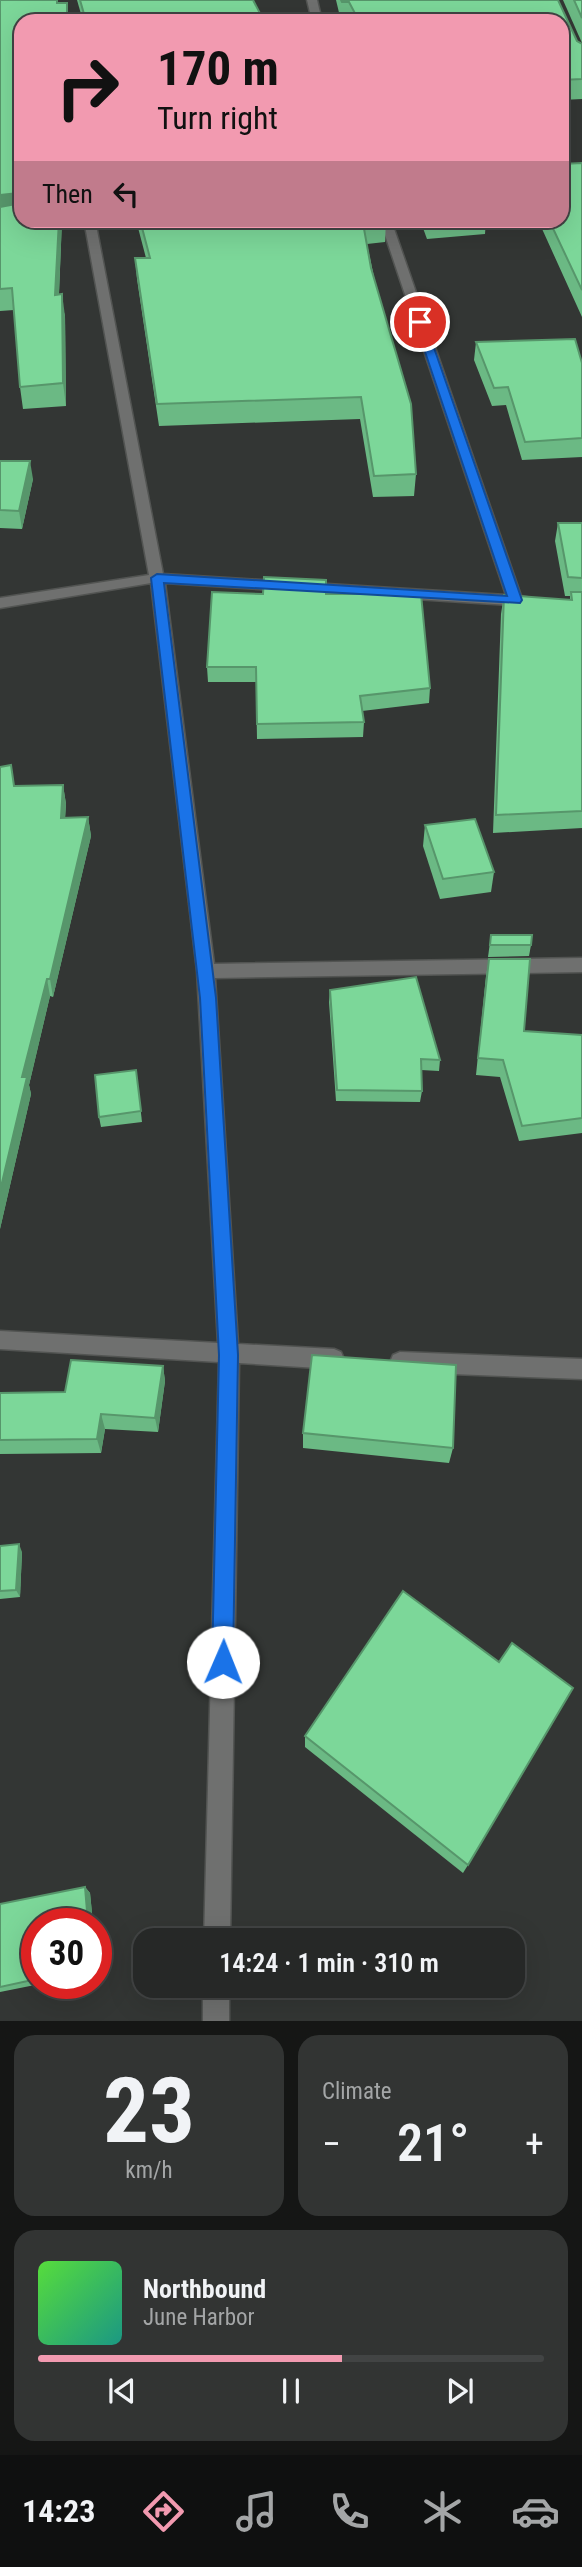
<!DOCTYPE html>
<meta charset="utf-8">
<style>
body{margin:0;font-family:"Roboto Condensed",sans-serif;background:#323433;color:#f1f3f6;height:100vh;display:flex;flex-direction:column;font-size:26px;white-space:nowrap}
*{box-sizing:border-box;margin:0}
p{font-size:23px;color:#a4a6a7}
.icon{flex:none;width:38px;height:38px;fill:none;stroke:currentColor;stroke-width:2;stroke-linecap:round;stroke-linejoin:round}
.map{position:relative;height:2021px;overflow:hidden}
.details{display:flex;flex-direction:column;gap:14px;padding:14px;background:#151615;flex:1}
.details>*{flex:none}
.hud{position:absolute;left:14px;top:14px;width:555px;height:214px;border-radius:21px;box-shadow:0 7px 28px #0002,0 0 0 2px #424444;background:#f29ab0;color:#111;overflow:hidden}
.speed{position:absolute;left:21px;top:1908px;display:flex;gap:14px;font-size:35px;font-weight:700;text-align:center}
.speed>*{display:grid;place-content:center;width:91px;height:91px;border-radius:50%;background:#262827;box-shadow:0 7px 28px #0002,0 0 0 2px #424444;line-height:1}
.speed .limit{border:10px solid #d22;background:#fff;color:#111}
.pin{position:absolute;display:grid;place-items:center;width:60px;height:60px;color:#fff;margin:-30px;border:4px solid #fff;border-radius:50%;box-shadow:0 2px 7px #0007}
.me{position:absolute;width:77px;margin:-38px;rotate:1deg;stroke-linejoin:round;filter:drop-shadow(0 0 5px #0008)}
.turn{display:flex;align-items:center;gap:24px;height:147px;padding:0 28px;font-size:32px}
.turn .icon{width:91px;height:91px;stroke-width:2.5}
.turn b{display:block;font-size:49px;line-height:60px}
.then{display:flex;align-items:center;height:66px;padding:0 28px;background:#0003;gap:14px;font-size:26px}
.big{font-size:52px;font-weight:600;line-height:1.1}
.details .card{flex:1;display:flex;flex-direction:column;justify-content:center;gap:10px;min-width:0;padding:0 24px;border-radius:21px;background:#323433}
.details .dial{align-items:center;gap:0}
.dial b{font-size:91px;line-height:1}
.song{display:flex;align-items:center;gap:21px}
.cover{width:84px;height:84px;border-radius:10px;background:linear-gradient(135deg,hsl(110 70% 55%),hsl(170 70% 35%))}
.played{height:7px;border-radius:4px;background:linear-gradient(90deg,#f29ab0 60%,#424444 60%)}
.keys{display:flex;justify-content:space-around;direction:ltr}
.heat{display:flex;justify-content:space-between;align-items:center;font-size:38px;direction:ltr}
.details .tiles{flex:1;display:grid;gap:14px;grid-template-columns:1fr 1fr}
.card:last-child{grid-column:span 2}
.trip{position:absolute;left:133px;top:1928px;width:392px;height:70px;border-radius:21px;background:#262827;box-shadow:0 7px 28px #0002,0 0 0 2px #424444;font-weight:600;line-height:70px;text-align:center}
.dock{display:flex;height:112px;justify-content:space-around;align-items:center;background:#0f1010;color:#a4a6a7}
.dock .icon{width:49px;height:49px}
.dock .current{color:#f29ab0}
.dock b{font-size:32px;color:#f1f3f6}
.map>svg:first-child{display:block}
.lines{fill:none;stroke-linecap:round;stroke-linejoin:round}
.minor-casing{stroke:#525452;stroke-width:3}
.minor{fill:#6f706f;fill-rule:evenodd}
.wall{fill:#6bb984}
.shaded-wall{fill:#57966b}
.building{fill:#7cd799;stroke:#57966b;stroke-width:2}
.route{fill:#1a73e8;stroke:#114b97;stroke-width:2}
</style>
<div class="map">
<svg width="582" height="2021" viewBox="0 0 582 2021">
<rect width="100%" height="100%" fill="#333634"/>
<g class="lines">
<g class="minor-casing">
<g id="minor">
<polygon points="307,0 317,0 322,21 312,21"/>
<polygon points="84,220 95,220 163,574 506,595 380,220 391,220 521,596 531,598 533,601 526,606 165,583 214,964 582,958 582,972 215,978 238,1344 334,1349 341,1352 344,1359 341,1366 334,1369 239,1363 230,1941 204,1941 219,1362 0,1349 0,1331 218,1343 197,971 151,583 0,608 0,598 149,575"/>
<polygon points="400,1352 582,1359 582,1379 400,1372 393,1369 390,1362 393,1355"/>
<rect x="203" y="1986" width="26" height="35"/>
</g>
</g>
<use href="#minor" class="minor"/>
</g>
<g class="wall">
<polygon points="0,0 21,21 21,220 62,220 59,294 65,316 66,406 23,409 20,387 14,310 0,311"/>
<polygon points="77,0 253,0 264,21 83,21"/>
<polygon points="336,0 558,0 577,41 582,44 582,99 562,100 562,21 341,21"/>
<polygon points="563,0 582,0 582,43"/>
<polygon points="582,163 582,317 538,220 562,220"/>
<polygon points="136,220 386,220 385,242 367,244 416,474 414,496 373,497 360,419 159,426 137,279 135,258 146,258"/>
<polygon points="420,220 486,220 485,234 427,239"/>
<polygon points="476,342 582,363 582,457 522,460 506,405 492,406 474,360"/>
<polygon points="0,461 33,479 22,529 0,528"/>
<polygon points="558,523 582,523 582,828 493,833 501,614 504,595 570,600 570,596 565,596 555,541"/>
<polygon points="263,594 326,594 430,688 429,703 362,711 364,722 363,737 257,739 256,682 208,682 207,667"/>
<polygon points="63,785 66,804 65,818 88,817 91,836 53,997 50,996 29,1085 31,1094 0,1229 15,786"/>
<polygon points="425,825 494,872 491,892 440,899 423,846"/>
<polygon points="491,935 531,945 529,956 488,957"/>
<polygon points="489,959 524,1031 582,1035 582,1133 519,1141 500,1077 476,1075 486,976"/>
<polygon points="330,990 440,1060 439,1071 421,1070 422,1091 420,1102 336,1101 329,1002"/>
<polygon points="136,1070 142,1122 101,1127 99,1117"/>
<polygon points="163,1366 165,1381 158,1432 105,1429 101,1453 0,1454 0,1393 65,1392"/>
<polygon points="303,1433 453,1448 449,1463 303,1448"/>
<polygon points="0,1546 22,1552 20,1597 0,1599"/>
<polygon points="305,1736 468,1865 463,1873 305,1747"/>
<polygon points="85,1887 90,1893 93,1923 37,1923 37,1983 45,1983 0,1992 0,1904"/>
</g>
<g class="shaded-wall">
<polygon points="18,193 21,214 0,217 0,195"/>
<polygon points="59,220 62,220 58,316 55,295"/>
<polygon points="62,294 65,316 66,406 63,383"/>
<polygon points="30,461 33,479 22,529 19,511"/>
<polygon points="63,785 66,804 64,837 61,818"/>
<polygon points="88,817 91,836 53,997 50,979"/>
<polygon points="47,979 50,996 29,1085 31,1094 0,1229 0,1191 22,1077"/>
<polygon points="163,1366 165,1381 158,1432 155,1418"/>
<polygon points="101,1414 105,1429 101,1453 97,1439"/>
<polygon points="19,1544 22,1552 20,1597 16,1590"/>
<polygon points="85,1887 90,1893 93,1923 88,1923"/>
</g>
<g class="building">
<polygon points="0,0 57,0 57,3 67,3 67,21 21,21 21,195 18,193 0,195"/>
<polygon points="80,0 253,0 264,21 86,21"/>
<polygon points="341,0 558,0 577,41 582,44 582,79 562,80 562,21 359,21 349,2 342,2"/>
<polygon points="574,0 582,0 582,18"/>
<polygon points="582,163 582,290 549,220 562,220 562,164"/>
<polygon points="21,203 21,220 59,220 55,295 62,294 63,383 20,387 12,288 0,289 0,207"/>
<polygon points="140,220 386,220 363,223 371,268 411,404 416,474 374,476 361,397 157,404 135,258 150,258"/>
<polygon points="575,339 582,363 582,438 525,442 508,387 494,388 476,342"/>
<polygon points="0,461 30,461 19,511 0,510"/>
<polygon points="558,523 582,523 582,578 568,577"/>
<polygon points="264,577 326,580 326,594 421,594 430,688 360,696 364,722 257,724 256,667 207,667 212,592 263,594"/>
<polygon points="571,592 582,592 582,811 496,815 504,595 572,600"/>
<polygon points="11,765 14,786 63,785 61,818 88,817 50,979 47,979 22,1077 27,1077 0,1191 0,767"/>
<polygon points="475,819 494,872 443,879 425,825"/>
<polygon points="491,935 532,935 531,945 490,945"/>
<polygon points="489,959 530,959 524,1031 582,1035 582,1118 522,1126 503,1060 478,1058"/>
<polygon points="416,977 440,1060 421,1059 422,1091 337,1090 330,990"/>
<polygon points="136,1070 141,1111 99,1117 95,1075"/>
<polygon points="312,1355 456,1365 453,1448 303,1433"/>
<polygon points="71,1360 163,1366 155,1418 101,1414 97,1439 0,1440 0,1393 65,1392"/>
<polygon points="19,1544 16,1590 0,1591 0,1546"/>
<polygon points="403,1591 499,1662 512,1643 573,1688 468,1865 305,1736"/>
<polygon points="85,1887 88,1923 37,1923 37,1979 0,1987 0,1904"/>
</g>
<polygon class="route" points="420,319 425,322 522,600 520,603 164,583 216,998 238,1355 233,1662 230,1669 223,1672 215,1669 212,1662 219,1355 200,998 151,578 157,574 507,596 415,322"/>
</svg>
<div class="speed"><div class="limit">30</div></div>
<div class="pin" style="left:420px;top:322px;background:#d93025"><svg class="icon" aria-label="arrive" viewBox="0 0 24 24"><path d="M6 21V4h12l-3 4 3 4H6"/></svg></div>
<svg class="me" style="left:223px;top:1662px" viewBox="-20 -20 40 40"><circle r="19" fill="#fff"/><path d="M0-13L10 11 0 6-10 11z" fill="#1a73e8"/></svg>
<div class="trip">14:24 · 1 min · 310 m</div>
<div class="hud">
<div class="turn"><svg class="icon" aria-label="right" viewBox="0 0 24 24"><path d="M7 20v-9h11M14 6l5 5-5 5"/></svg><div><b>170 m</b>Turn right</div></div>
<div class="then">Then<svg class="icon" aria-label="left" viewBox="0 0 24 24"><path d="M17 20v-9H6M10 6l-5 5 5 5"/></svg></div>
</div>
</div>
<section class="details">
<div class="tiles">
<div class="card dial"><b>23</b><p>km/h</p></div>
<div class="card"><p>Climate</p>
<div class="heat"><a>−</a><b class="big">21°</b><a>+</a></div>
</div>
<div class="card">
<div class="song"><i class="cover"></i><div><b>Northbound</b><p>June Harbor</p></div></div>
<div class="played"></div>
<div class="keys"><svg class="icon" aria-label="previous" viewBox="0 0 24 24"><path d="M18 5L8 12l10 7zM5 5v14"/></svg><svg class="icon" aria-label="pause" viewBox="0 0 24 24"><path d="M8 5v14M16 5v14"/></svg><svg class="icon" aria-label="next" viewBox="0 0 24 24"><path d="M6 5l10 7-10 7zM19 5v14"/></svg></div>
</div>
</div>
</section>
<nav class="dock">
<b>14:23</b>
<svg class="icon current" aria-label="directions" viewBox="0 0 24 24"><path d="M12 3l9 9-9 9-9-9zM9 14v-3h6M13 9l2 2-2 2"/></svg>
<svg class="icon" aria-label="music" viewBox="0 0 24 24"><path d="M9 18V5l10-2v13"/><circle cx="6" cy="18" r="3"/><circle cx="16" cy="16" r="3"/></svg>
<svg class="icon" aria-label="phone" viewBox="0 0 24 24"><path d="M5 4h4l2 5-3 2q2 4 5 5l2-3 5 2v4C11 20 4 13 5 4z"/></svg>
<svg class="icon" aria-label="climate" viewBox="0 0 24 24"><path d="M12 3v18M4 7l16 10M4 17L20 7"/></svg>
<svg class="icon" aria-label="car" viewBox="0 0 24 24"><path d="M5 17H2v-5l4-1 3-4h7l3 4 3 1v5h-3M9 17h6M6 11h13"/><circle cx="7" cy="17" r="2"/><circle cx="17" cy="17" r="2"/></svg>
</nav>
